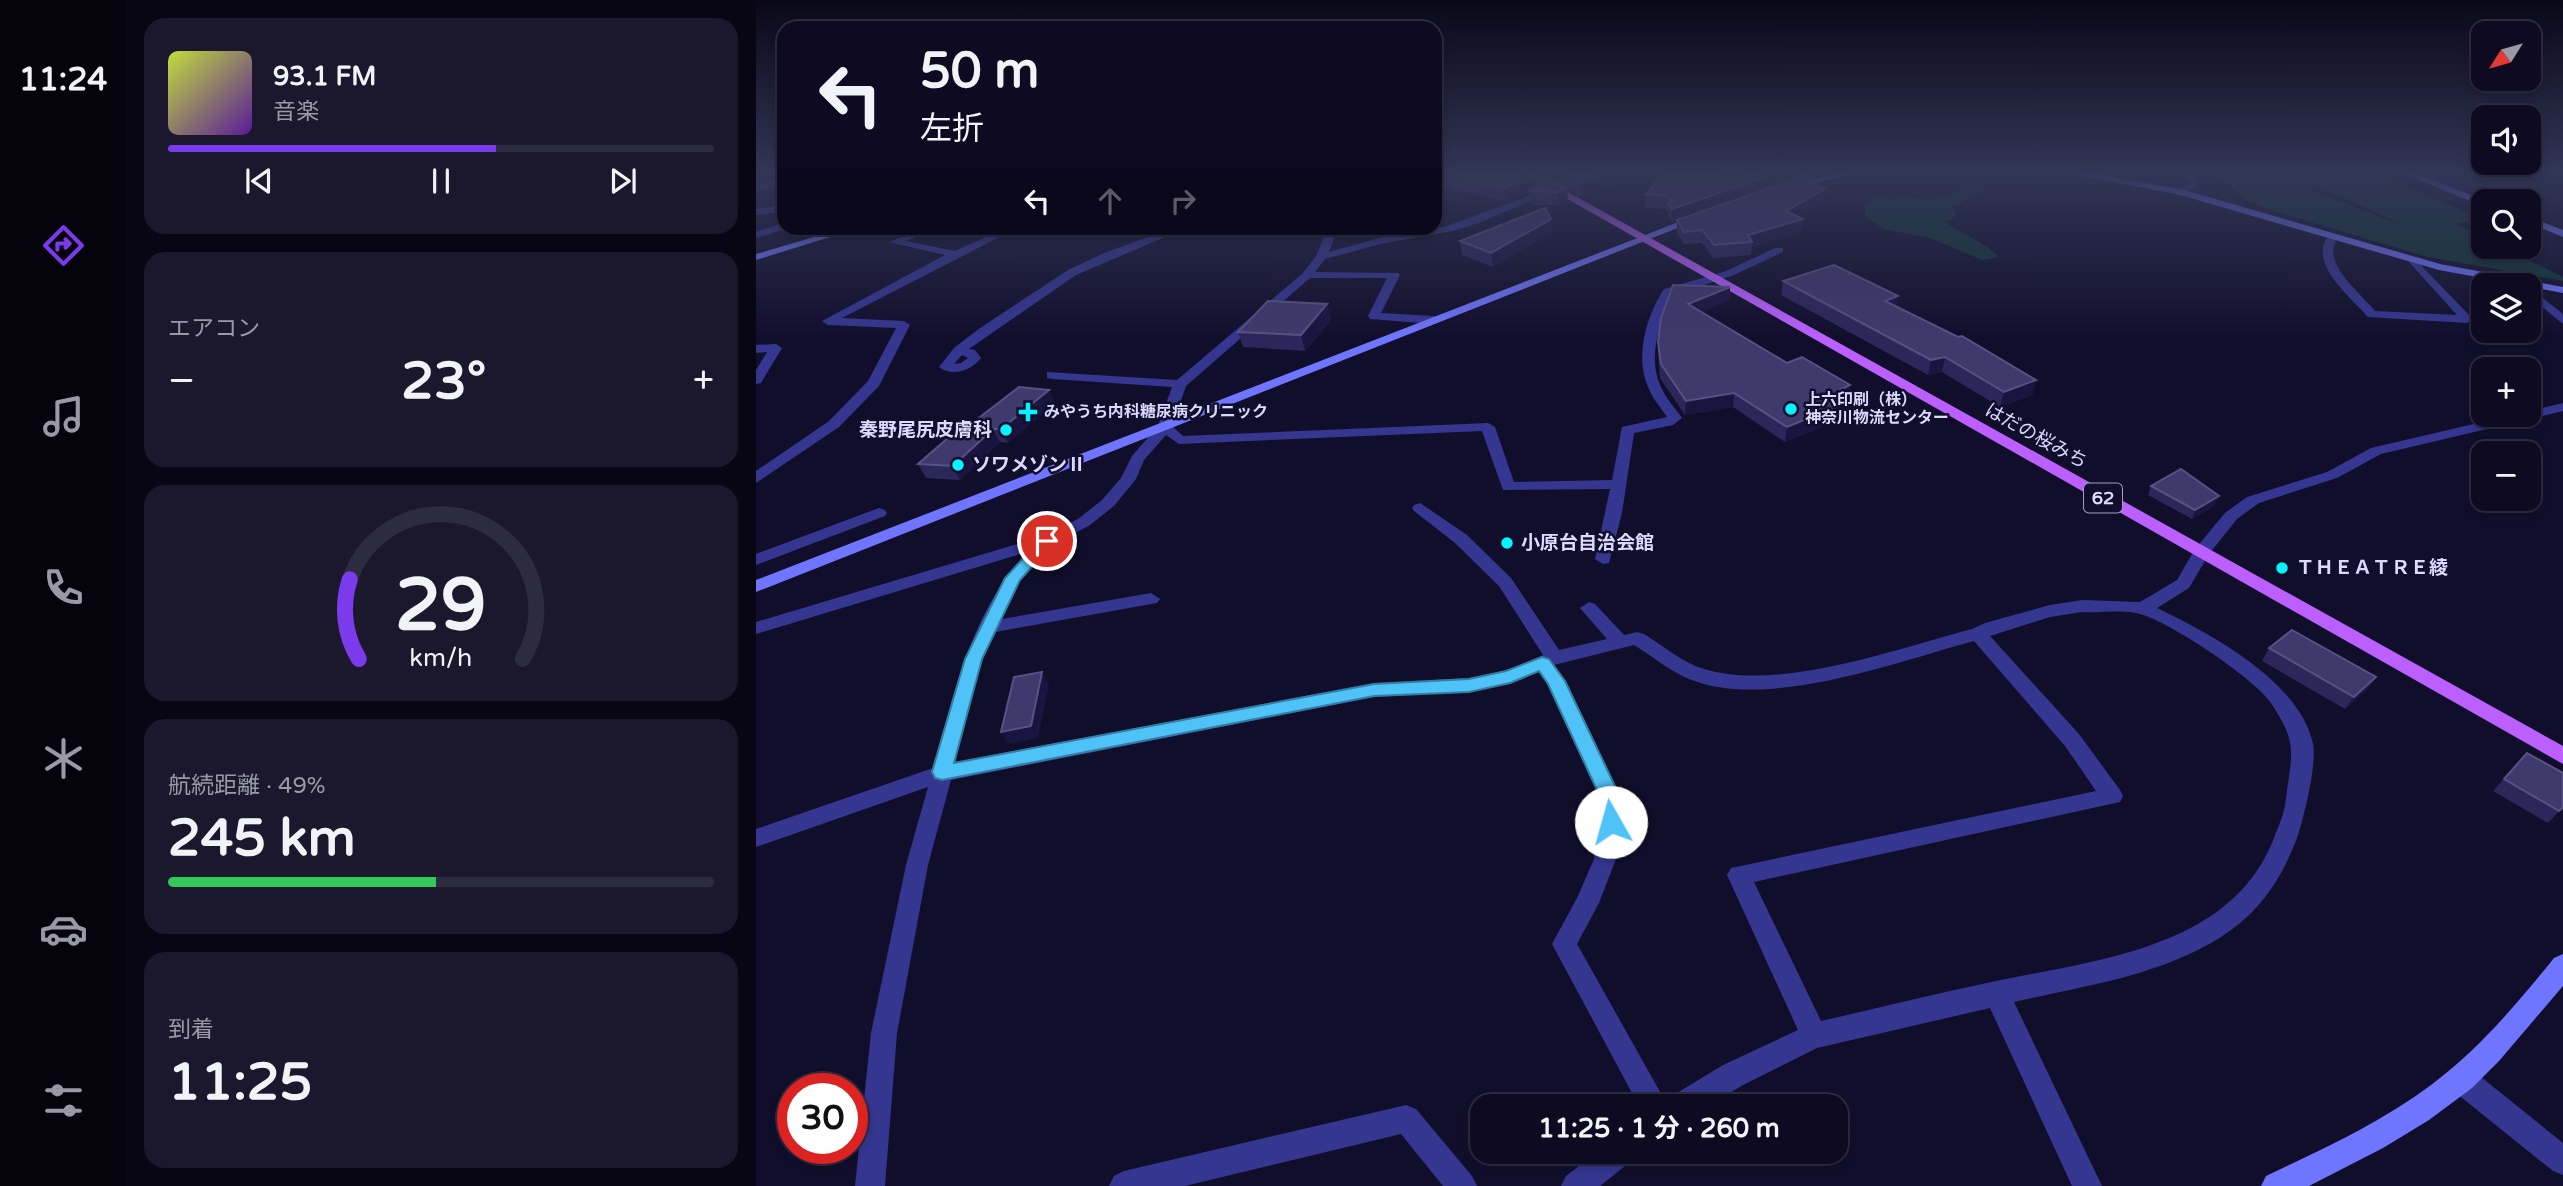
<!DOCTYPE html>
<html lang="ja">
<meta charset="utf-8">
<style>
body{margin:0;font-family:"Varela Round","Noto Sans JP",sans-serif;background:#1b182e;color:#f1f3f6;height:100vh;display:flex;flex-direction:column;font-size:26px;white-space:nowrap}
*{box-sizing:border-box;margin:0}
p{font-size:23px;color:#9a9aa5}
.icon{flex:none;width:38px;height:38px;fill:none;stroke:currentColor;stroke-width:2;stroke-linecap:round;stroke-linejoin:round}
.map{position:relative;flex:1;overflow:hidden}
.panel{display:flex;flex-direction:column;gap:18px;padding:18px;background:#070612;width:630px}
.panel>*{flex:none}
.banner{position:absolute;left:21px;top:21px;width:665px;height:214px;border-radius:21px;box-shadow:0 4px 10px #0003,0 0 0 2px #2d2b3f;background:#0d0a21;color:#f1f3f6;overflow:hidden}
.needle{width:46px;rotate:233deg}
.buttons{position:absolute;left:1715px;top:21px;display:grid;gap:14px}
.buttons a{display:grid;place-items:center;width:70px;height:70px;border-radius:14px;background:#0d0a21;box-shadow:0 4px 10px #0003,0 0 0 2px #2d2b3f;font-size:35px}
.speed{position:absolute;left:21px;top:1073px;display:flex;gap:14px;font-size:35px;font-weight:700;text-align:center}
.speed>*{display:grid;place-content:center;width:91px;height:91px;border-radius:50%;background:#0d0a21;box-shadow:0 4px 10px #0003,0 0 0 2px #2d2b3f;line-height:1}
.speed .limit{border:10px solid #d22;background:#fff;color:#111}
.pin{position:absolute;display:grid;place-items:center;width:60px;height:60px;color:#fff;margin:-30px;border:4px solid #fff;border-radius:50%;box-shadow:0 2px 7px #0007}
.me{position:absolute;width:77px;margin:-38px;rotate:353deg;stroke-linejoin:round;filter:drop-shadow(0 0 5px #0008)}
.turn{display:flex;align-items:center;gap:24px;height:147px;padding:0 28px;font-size:32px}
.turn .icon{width:91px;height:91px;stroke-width:2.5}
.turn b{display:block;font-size:49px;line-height:60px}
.lanes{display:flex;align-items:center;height:66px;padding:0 28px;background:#0003;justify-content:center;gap:35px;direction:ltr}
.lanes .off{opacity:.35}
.big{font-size:52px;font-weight:700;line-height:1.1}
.panel .tile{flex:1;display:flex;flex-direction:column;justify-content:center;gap:10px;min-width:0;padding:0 24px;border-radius:21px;background:#1b182e}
.panel .dial{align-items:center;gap:0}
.dial svg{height:182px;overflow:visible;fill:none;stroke:#2d2b3f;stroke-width:7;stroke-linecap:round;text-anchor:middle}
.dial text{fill:#f1f3f6;stroke:none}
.song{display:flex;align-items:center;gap:21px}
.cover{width:84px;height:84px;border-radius:10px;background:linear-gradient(135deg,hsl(70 70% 55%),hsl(270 70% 35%))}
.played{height:7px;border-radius:4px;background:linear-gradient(90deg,#7c3aed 60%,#2d2b3f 60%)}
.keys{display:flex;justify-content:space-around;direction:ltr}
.heat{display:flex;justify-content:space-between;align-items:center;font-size:38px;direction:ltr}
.charge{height:10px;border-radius:5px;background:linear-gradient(90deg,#34c759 49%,#2d2b3f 0)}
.trip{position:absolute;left:714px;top:1094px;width:378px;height:70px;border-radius:21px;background:#0d0a21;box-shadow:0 4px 10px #0003,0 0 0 2px #2d2b3f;font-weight:700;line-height:70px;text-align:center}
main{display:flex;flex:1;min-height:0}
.tabs{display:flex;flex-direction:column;width:126px;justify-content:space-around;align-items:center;background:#05040d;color:#9a9aa5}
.tabs .icon{width:49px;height:49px}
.tabs .active{color:#7c3aed}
.tabs b{font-size:32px;color:#f1f3f6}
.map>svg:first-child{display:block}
.green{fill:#103733}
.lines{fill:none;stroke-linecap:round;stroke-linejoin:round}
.street{fill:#343690;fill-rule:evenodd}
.secondary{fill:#7075ff;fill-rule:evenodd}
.primary{fill:#bb60ff;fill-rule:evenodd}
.wall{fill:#2d265b}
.shaded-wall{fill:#1a1441}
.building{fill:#40396d;stroke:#585284;stroke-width:2}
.route{fill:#4fc3f7;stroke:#337fa1;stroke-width:2}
.poi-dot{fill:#05f4ff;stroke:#110e2c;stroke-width:2.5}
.labels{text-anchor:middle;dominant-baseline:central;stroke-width:5;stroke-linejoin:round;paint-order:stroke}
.far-poi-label{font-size:16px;font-weight:bold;fill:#dbd9ff;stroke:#110e2c;text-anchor:start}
.shield{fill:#110e2c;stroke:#9e9cc0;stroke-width:2}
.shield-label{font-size:18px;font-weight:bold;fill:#dbd9ff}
.poi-label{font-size:19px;font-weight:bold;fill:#dbd9ff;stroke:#110e2c;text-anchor:start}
.street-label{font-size:19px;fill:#dbd9ff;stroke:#110e2c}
</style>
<main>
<nav class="tabs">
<b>11:24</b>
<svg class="icon active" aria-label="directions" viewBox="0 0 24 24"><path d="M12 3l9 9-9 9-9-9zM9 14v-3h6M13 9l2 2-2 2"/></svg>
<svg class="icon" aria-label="music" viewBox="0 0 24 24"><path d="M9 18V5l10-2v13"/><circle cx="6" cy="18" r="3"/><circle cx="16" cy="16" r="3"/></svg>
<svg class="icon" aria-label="phone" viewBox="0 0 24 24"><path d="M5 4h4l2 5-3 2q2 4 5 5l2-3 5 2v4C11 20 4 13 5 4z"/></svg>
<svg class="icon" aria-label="climate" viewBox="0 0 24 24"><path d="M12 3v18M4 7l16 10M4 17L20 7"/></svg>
<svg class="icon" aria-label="car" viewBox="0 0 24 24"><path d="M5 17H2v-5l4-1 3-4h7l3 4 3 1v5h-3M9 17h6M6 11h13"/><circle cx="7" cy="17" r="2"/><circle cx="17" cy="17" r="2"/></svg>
<svg class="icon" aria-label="filters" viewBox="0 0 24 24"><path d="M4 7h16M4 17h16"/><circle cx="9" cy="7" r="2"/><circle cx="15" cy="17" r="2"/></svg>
</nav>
<section class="panel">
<div class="tile">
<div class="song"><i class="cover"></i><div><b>93.1 FM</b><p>音楽</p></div></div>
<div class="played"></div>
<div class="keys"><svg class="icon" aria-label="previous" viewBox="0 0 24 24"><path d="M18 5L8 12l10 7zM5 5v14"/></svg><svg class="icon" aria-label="pause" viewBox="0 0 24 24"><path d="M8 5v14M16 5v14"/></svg><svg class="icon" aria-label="next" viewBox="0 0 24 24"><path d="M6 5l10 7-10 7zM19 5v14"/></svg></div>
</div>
<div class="tile"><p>エアコン</p>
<div class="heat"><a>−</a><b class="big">23°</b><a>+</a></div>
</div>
<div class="tile dial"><svg viewBox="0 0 100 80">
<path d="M14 69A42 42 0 1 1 86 69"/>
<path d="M14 69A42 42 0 0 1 10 34" stroke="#7c3aed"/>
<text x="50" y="56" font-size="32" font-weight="700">29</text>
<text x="50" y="72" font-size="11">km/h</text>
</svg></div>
<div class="tile"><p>航続距離 · 49%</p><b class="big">245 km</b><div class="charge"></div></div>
<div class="tile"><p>到着</p><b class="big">11:25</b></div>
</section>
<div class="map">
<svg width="1807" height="1186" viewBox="0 0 1807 1186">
<rect width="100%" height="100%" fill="#110e2c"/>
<g class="green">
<polygon points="1459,172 1590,172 1601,176 1598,180 1554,186 1557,191 1653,228 1562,186 1629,178 1727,219 1700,224 1727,237 1727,247 1746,247 1807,277 1807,281 1672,257 1521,212 1490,200"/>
<path d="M1220 182 1228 184V192L1196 207 1201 216 1188 222 1232 247 1243 257 1226 260 1174 238 1127 229 1109 215V205C1134 179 1156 205 1184 198 1197 194 1206 185 1220 182Z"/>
</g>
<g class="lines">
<g class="street">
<polygon points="1037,172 1050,172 1063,179 1055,181"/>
<polygon points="1423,172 1433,172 1444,183 1428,194 1422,194 1422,190 1433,183"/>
<polygon points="28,178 28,184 0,191 0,185"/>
<path d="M778 194 786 196 723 223 696 231 624 244 569 259 559 272 642 273 644 275 625 313 678 316 684 320 678 324 614 319 612 316 631 278H554L430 386 416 426 427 436 732 423 739 427 758 482 856 480 866 427 911 417C905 408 897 399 893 389 878 358 890 316 908 289L970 271 1019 248H1027V252L978 275 915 296C903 326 890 360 907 391 912 401 920 409 926 418L917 425 878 433 866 513 853 563 847 564 839 559 854 489 747 490 726 431 423 444 410 435 388 460 380 479 358 506 334 525 297 545 264 580 246 619 395 593 404 599 401 603 239 632 226 659 199 762 618 683 713 678 750 671 787 655 743 586 699 543 658 511 656 508 658 505 664 503 711 535 755 578 803 650 851 639 824 608 833 602 839 604 868 635 881 632 888 634C906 645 927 663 948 669 1023 692 1140 649 1216 629L1229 623 1294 605 1326 600 1384 602 1421 580 1439 549 1469 513 1491 497 1571 472 1615 448 1756 415H1773V411L1807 403V411L1625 454 1581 478 1503 503 1481 519 1453 554 1433 588 1401 608C1453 633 1544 681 1557 744 1561 765 1548 817 1541 838 1525 880 1504 912 1465 937 1403 976 1328 986 1258 1002L1346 1186H1316L1234 1008 1061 1048 987 1085 952 1106H912L916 1096 967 1065 1042 1030 971 875 975 868 1340 791 1309 746 1218 641C1140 662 1010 711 933 679 914 671 896 656 878 645L798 665 810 681 868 803 860 859 843 903 821 944 912 1106H883L796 944 821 898 838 859 846 803 792 684 783 672 754 684 713 692 618 697 195 780 172 865 141 1033 129 1186H99L115 1033 150 865 172 787 0 847V829L177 768C198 692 216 611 271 552L0 634V622L285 537 322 519 346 500 365 478 376 456 402 426 416 387 296 379 291 378V372L421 380 547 273 560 256 572 228H582L573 252 623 238 691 226ZM1326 612C1344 613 1367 609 1384 614 1414 622 1498 678 1515 703 1542 744 1536 752 1530 798 1529 812 1523 825 1518 838 1476 948 1341 960 1240 981 1182 993 1123 1008 1065 1021L998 882 1364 802 1367 796 1364 790 1323 734 1234 636 1294 617Z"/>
<polygon points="28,205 28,211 0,215 0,209"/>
<polygon points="28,223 28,228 32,228 0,238 0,232"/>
<polygon points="170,228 183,228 150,241 199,251 249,228 261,228 86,318 148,321 154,325 123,386 83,427 0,483 0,471 73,421 112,381 140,328 72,325 66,321 189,255 133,242"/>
<path d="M417 228H430L320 275 213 349 219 350 225 358C215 371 196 377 183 367L198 348 224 328 312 270 348 253ZM206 355 212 358 205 363 198 364Z"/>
<path d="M1572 236 1581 238C1565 264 1604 292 1619 311L1701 315 1653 262V258L1657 257 1717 319 1711 323 1612 317C1594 296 1552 264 1572 236Z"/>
<polygon points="1773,287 1807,314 1807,324 1773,296"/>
<polygon points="20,344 26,348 5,383 0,384 0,370 11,352 0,353 0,345"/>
<polygon points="123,508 129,510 131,513 129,516 0,565 0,554"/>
<polygon points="1705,1065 1715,1069 1807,1143 1807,1175 1797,1171 1695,1089 1691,1079 1695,1069"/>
<polygon points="650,1105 660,1109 716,1176 721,1186 687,1186 645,1134 429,1186 353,1186 358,1176 368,1171"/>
<polygon points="841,1152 878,1152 874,1162 844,1186 805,1186 810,1176"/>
</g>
<g class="secondary">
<polygon points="1086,172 1103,172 1028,191 1023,188"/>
<polygon points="1307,172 1327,172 1425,189 1684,264 1807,287 1807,293 1683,270 1424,195"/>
<polygon points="1643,172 1656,172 1731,201 1727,201 1727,206 1724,205"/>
<polygon points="938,216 947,218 0,592 0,580"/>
<polygon points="1773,217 1807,230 1807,237 1773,223"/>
<polygon points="89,228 103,228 0,260 0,254"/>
<path d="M1807 954V986L1743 1061 1716 1088 1673 1120 1627 1148 1553 1186H1505L1510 1176C1567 1149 1624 1123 1675 1085 1722 1050 1761 1004 1798 958Z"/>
</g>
<polygon class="primary" points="764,172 776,172 1807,746 1807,764"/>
</g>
<g class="wall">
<polygon points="689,172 780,172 811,189 812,202 803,205 774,205 773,193 750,201 689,188 687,175 691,173"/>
<polygon points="781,172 854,172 854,185 825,196"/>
<polygon points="976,172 1027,172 1026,183 1068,201 1042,216 1046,231 996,247 995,255 957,258 946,243 928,244 921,233 921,220 916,222 912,216 912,211 908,209 890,208 890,195 976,178"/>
<polygon points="796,232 737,267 706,255 704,241"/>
<polygon points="1027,281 1142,296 1140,307 1280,380 1276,395 1244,407 1186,372 1172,375 1025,295"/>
<polygon points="974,300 945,312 1031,363 1094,385 1093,395 1100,399 1098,414 1029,442 977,407 929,415 904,378 902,355 902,342 905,318"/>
<polygon points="571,304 575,320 549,351 487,347 482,332"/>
<polygon points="299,403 252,443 244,442 204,480 170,478 162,464 198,437"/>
<polygon points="1395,486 1459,505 1436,519 1392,495"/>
<polygon points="1513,648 1612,689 1589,709 1506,661"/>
<polygon points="1771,753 1807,807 1792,823 1737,791"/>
</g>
<g class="shaded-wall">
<polygon points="854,172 854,185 825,196 825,183"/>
<polygon points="1024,172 1027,172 1026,183 916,222 916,209"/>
<polygon points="779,177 780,191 773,191 773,193 750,201 749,188"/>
<polygon points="811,189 812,202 803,205 802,192"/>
<polygon points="1069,189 1068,201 1029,224 1030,211"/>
<polygon points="795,219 796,232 737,267 735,253"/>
<polygon points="1047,219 1046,231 996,247 996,242 992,235"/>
<polygon points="974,287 974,300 932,318 932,304"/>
<polygon points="1142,296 1140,310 1129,301"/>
<polygon points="571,304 575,320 549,351 545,335"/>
<polygon points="1189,357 1186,372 1172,375 1175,360"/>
<polygon points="1280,380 1276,395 1244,407 1248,392"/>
<polygon points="1094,385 1092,400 1084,390"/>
<polygon points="293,390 299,403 252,443 245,429"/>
<polygon points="978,393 977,407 929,415 930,401"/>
<polygon points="1100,399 1098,414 1029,442 1031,427"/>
<polygon points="237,429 244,442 204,480 197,466"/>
<polygon points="1463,496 1459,505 1436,519 1439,510"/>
<polygon points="286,672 293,684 282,738 253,744 245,732"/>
<polygon points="1620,677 1612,689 1589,709 1598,697"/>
</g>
<g class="building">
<polygon points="694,172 780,172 811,189 802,192 773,191 787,185 786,181 779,177 749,188 687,175"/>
<polygon points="804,172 815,174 820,172 853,172 825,183"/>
<polygon points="908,172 952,172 985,180 978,172 1024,172 916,209 912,203 917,201 908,195 890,195 905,175"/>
<polygon points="1043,178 1069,189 1030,211 1047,219 992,235 996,242 958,245 946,230 928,232 921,220"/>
<polygon points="789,208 795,219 735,253 704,241"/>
<polygon points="1078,265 1142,296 1129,301 1202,337 1206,336 1280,380 1248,392 1189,357 1175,360 1027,281"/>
<polygon points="917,285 974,287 932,304 1031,363 1046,357 1094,385 1084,390 1100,399 1031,427 978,393 930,401 905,364 902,342 905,318"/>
<polygon points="512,301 571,304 545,335 482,332"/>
<polygon points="263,387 293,390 245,429 237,429 197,466 162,464 193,437 198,437"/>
<polygon points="1425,469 1463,496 1439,510 1395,486"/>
<polygon points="1536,630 1620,677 1598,697 1513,648"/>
<polygon points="286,672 275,726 245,732 258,677"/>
<polygon points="1771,753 1807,773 1807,807 1803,811 1748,779"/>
</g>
<linearGradient id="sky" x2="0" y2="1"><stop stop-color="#090818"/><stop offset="0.51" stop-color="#323656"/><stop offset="1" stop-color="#323656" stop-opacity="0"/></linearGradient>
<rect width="1807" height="338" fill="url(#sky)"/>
<polygon class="route" points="291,537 299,541 264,580 226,659 198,763 618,684 713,679 750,671 786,657 793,659 809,681 867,803 862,828 855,830 847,828 844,822 847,803 792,684 783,671 754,683 713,692 618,696 186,780 179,778 176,772 209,659 249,578 286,538"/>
<g class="poi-dot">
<circle cx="1035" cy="409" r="7"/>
<path d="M268.5 401.5h7v7h7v7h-7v7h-7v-7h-7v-7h7z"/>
<circle cx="250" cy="430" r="7"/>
<circle cx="202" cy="465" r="7"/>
<circle cx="751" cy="543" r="7"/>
<circle cx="1526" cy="568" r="7"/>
</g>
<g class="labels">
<g class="far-poi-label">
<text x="1049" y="400">上六印刷（株）<tspan x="1049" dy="18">神奈川物流センター</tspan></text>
<text x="288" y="412">みやうち内科糖尿病クリニック</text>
</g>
<rect class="shield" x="1328" y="483.5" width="38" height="29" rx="5"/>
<g class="shield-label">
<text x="1347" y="498">62</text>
</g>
<g class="poi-label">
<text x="236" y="430" text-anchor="end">秦野尾尻皮膚科</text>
<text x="216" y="465">ソワメゾンⅡ</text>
<text x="765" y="543">小原台自治会館</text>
<text x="1540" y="568">ＴＨＥＡＴＲＥ綾</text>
</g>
<g class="street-label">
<text transform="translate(1280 436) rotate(29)">はだの桜みち</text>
</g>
</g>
</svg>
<div class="buttons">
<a><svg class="needle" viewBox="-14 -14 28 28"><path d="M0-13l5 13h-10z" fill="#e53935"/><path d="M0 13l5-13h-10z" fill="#9a9aa5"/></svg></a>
<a><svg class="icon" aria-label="sound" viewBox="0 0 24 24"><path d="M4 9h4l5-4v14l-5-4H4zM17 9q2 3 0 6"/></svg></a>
<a><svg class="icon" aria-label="search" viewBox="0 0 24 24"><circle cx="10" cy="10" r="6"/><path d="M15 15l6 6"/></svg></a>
<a><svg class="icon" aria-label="layers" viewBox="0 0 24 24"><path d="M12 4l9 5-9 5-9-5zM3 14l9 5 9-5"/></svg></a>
<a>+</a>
<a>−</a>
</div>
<div class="speed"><div class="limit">30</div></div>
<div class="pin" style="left:291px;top:541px;background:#d93025"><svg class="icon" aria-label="arrive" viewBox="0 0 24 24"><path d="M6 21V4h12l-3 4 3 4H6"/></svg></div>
<svg class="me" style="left:855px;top:822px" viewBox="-20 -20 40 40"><circle r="19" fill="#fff"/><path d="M0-13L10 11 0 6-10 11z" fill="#4fc3f7"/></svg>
<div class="trip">11:25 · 1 分 · 260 m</div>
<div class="banner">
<div class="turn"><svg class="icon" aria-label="left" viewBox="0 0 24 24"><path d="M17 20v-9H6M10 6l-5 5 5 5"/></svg><div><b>50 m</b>左折</div></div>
<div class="lanes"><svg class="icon" aria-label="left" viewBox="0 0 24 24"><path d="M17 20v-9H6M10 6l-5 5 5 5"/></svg><svg class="icon off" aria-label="ahead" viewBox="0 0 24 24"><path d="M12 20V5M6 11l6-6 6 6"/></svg><svg class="icon off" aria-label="right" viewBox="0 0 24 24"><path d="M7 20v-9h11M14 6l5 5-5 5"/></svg></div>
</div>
</div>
</main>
